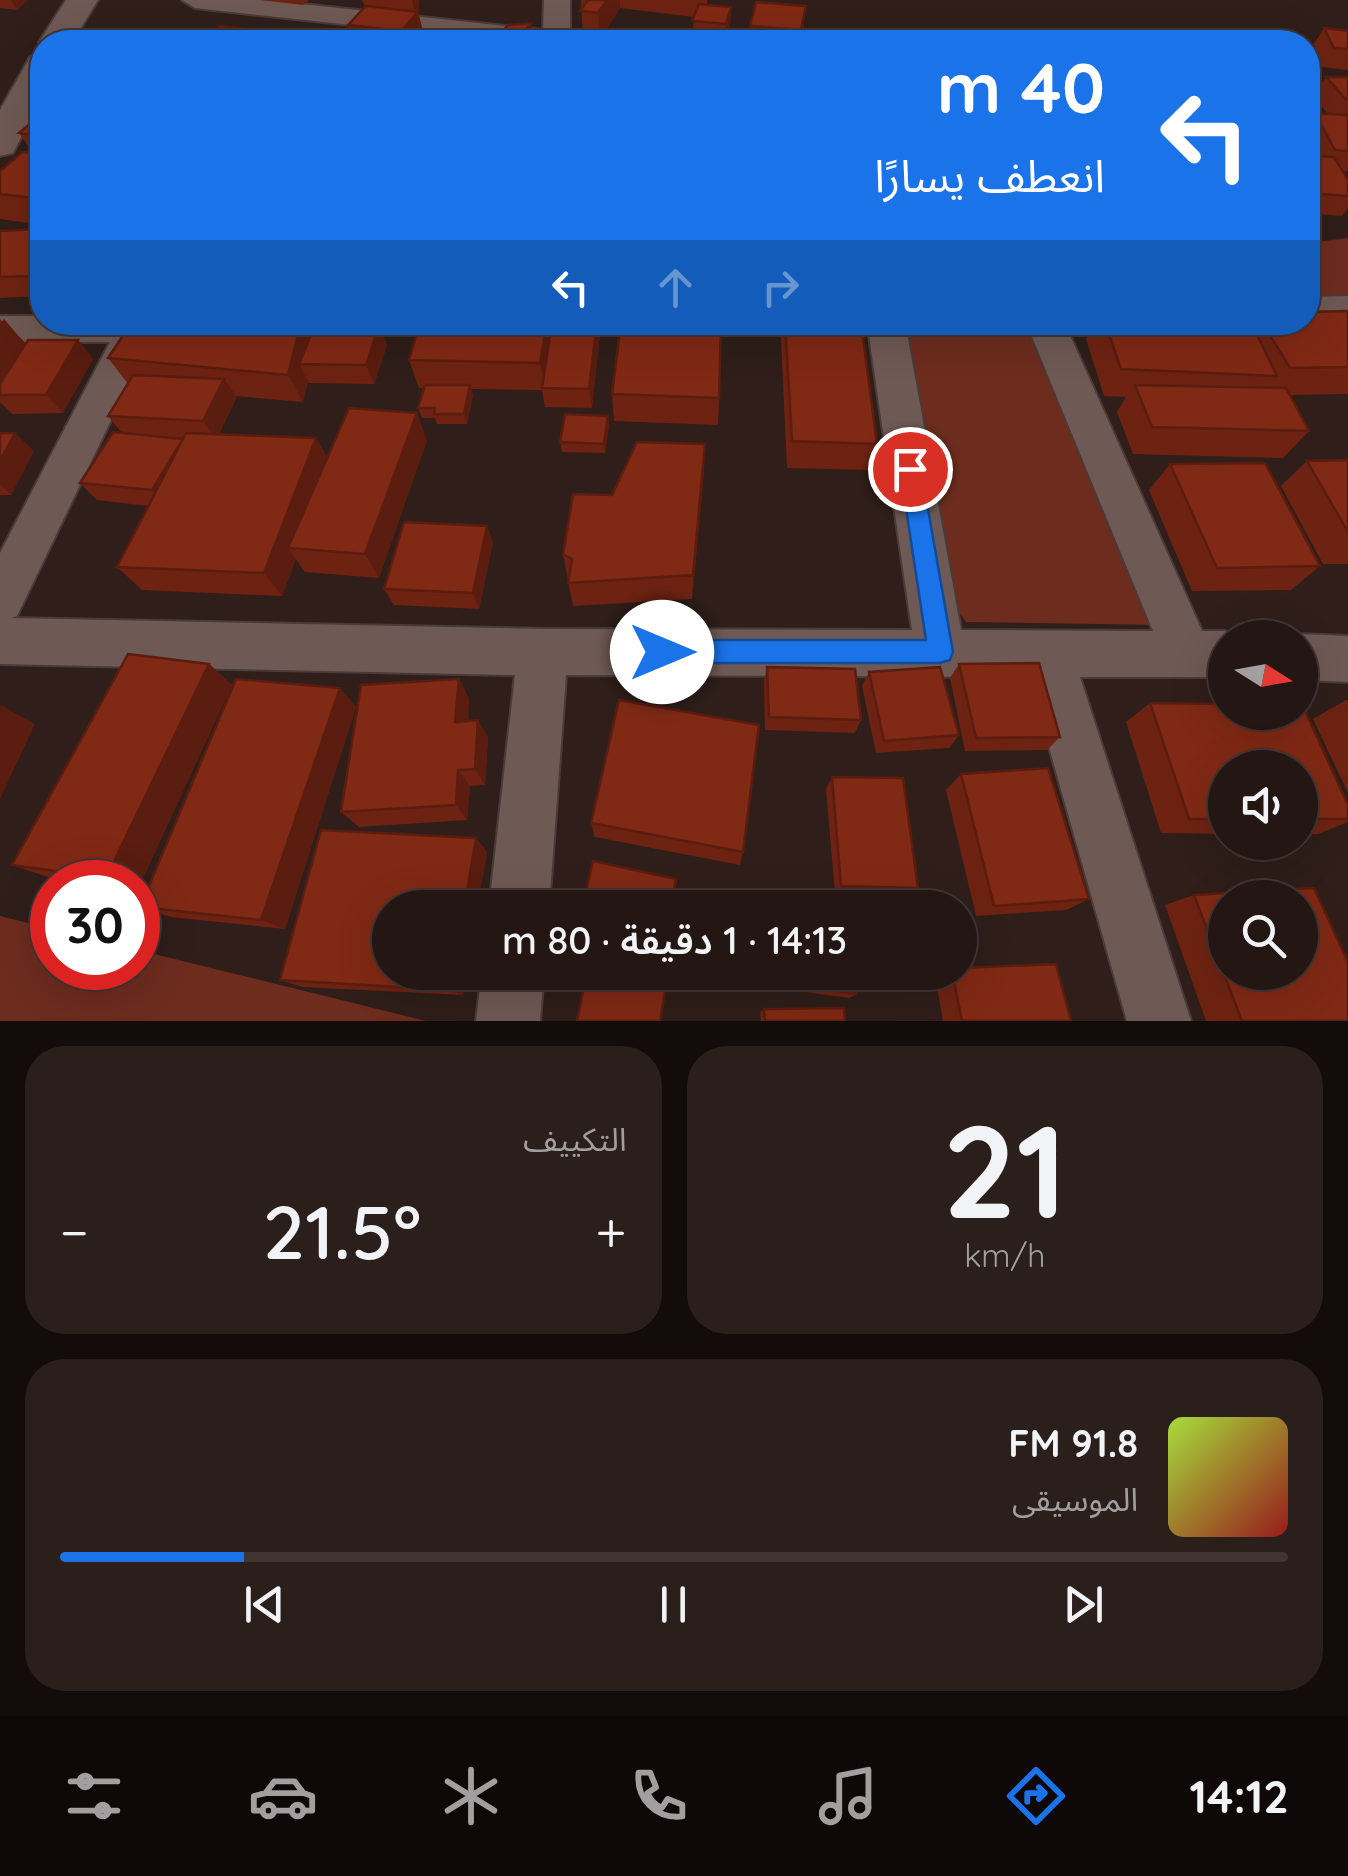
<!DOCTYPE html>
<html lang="ar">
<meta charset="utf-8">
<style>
body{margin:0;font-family:Quicksand,"Noto Sans Arabic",sans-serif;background:#2b1f1c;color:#f1f3f6;direction:rtl;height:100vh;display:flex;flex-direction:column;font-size:38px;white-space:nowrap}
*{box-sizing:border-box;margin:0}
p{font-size:32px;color:#a39fa0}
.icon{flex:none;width:55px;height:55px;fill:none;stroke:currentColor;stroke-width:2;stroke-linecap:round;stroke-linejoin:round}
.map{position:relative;height:1021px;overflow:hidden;direction:ltr}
.details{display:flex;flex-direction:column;gap:25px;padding:25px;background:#130c0a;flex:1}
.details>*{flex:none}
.guide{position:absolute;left:30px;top:30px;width:1290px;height:305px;border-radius:40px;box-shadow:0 10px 40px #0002,0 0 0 2px #403533;direction:rtl;background:#1a73e8;color:#fff;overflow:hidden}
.needle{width:65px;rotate:101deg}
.fabs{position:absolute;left:1208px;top:620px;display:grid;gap:20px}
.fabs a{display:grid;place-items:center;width:110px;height:110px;border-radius:50%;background:#231613;box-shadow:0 10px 40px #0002,0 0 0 2px #403533;font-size:50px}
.speed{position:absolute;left:30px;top:860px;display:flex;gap:20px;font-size:50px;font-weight:700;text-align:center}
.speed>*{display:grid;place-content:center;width:130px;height:130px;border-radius:50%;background:#231613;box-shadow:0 10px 40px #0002,0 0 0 2px #403533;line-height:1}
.speed .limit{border:15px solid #d22;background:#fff;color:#111}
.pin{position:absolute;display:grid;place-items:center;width:85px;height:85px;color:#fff;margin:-42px;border:5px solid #fff;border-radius:50%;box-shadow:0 2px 10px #0007}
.me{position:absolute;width:110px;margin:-55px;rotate:90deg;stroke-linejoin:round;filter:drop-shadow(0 0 8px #0008)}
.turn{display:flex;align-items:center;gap:35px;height:210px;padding:0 50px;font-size:45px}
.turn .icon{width:130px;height:130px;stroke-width:2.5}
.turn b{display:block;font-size:70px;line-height:85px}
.lanes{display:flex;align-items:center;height:95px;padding:0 50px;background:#0003;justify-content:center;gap:50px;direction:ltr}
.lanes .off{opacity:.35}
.big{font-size:75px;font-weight:600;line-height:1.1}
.details .tile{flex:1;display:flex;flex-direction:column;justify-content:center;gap:15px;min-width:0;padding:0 35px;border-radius:40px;background:#2b1f1c}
.details .dial{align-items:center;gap:0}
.dial b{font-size:130px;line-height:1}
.song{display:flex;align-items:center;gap:30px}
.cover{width:120px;height:120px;border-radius:15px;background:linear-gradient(135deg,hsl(80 70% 55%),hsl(0 70% 35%))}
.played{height:10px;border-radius:5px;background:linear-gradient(90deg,#1a73e8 15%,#403533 15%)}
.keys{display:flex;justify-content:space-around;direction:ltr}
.heat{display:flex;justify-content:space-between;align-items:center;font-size:55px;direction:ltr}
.details .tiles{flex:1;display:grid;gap:25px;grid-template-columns:1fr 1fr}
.tile:last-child{grid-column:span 2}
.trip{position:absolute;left:372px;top:890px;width:605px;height:100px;border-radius:50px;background:#231613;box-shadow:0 10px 40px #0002,0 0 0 2px #403533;font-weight:600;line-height:100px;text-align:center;direction:rtl}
.tabs{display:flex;height:160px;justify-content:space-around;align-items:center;background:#0e0908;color:#a39fa0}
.tabs .icon{width:70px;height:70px}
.tabs .selected{color:#1a73e8}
.tabs b{font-size:45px;color:#f1f3f6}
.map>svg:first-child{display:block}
.green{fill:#6d2c1e}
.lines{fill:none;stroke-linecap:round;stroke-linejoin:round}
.minor-casing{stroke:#4a3b38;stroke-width:4}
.tertiary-casing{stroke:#4a3b38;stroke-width:4}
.minor{fill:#6f5954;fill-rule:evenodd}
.tertiary{fill:#6f5954;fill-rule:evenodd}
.wall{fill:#6e2312}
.shaded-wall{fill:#5a1d0f}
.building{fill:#802915;stroke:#5a1d0f;stroke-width:2.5;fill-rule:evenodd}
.route{fill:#1a73e8;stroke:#114b97;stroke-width:2.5}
</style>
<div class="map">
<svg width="1348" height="1021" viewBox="0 0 1348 1021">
<rect width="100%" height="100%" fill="#2f1e19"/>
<g class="green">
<polygon points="1348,238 1348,299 1308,299 1308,243"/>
<polygon points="1013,328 1034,340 1159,625 966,622 941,585 906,341 910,330"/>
<polygon points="0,916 52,929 52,968 138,968 138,950 426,1021 0,1021"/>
</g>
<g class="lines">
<g class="minor-casing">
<g id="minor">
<polygon points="182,0 265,0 543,30 544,0 570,0 570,33 587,36 591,42 508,42 195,8"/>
<polygon points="1348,296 1348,322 1308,323 1307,322 1308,297"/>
<polygon points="0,316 42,316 42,322 282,322 276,331 263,335 149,341 17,616 11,618 543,629 912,630 867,322 905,322 961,630 1153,631 1026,322 1064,322 1202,631 1225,631 1243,638 1225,638 1225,677 1080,677 1191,1021 1127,1021 1029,677 566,675 549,908 489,908 515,675 0,664 0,553 110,342 0,342"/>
<polygon points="1300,634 1348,636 1348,682 1300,680 1300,638 1290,638"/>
<polygon points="482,972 544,972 540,1021 476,1021"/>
</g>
</g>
<g class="tertiary-casing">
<g id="tertiary">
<polygon points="66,0 98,0 72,42 42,42 42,46 39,42"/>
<polygon points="42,54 42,97 13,153 0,156 0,110 30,57"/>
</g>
</g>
<use href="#minor" class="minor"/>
<use href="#tertiary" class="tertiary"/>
</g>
<g class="wall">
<polygon points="0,0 28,0 17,10 0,8"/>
<polygon points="260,0 309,0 303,5"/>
<polygon points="362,0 419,0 418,12 423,31 418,36 350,33 348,25 365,7"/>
<polygon points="581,0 707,0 707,5 731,7 730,26 725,42 692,40 694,17 620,8 600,40 583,38"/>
<polygon points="804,25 800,42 749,42 750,26"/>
<polygon points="1324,28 1348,31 1348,70 1322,67 1312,47"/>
<polygon points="1326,77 1348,77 1348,171 1342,171 1348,180 1348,208 1342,216 1308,213 1308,156 1314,156 1308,143 1308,124 1315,113 1328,114 1313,96"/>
<polygon points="42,114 42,225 0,219 0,171 33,153 19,133"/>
<polygon points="42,229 42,296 0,298 0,231"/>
<polygon points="1348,311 1348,394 1290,395 1309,431 1283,458 1133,454 1117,412 1126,397 1104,396 1086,339 1095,322 1308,322"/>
<polygon points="0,319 26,343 78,340 93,359 63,413 12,414 0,402"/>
<polygon points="132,322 310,322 313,329 379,326 387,345 374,384 309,383 308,381 303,402 235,396 237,397 219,434 316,438 327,458 427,440 379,578 305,572 296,559 282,596 142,590 117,567 148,506 97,500 80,483 122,433 108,416 128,384 108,358"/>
<polygon points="420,322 551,322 551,326 552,322 599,322 600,333 592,408 545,407 542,390 471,389 473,395 467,424 437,424 435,418 422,418 418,408 424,388 419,388 409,360"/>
<polygon points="783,322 861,322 877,444 869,470 787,468 781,339"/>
<polygon points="612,394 719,398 718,425 614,421"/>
<polygon points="609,425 605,453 562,452 560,442"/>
<polygon points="0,433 34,451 11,495 0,495"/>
<polygon points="1348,460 1348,564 1323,564 1281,486 1307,461"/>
<polygon points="1170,464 1320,566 1291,590 1192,591 1149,490"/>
<polygon points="704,471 692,599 573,606 563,554 612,495"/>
<polygon points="487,526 493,543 479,609 394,605 384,589"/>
<polygon points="209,664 232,685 138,889 138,882 86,882 48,877 12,865"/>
<polygon points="959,664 1060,737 1047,750 965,751 950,678"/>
<polygon points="767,667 861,720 855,733 765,730 764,681"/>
<polygon points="869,672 959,735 949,748 876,753 862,686"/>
<polygon points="459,679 469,699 468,721 478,720 488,738 485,785 470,786 467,820 359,827 341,812"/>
<polygon points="340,688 356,707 285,929 171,917 140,907"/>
<polygon points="1346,700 1348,700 1348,793 1313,719"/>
<polygon points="1150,703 1225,704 1225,712 1300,712 1300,704 1302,704 1348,805 1348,822 1318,834 1300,834 1300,768 1225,768 1225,834 1161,833 1126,722"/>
<polygon points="961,774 1089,899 1066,910 976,916 946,790"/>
<polygon points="832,777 918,888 908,895 835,894 826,789"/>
<polygon points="591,823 743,852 740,865 595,837"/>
<polygon points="476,838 487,852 477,908 390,908 466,972 463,995 303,987 280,980"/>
<polygon points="1194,895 1348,1021 1206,1021 1165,905"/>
<polygon points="792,972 856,972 856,994 849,998 791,990"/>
<polygon points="940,972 960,972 1071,1021 943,1021 935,975"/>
<polygon points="764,1009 845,1021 761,1021 760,1012"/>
</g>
<g class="shaded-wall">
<polygon points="11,0 28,0 17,10"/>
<polygon points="412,0 419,0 418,13 423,31 413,42 404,42 401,31 415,15"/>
<polygon points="607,0 620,0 620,8 600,40 598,13"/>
<polygon points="731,7 730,26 725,42 726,24"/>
<polygon points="531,23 533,40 538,33 539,42 527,42 525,31"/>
<polygon points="289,34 292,42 281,42"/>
<polygon points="42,252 42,295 28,276"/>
<polygon points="4,319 28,347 0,389 0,324"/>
<polygon points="301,322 310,322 317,337 299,364 308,381 303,402 288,375"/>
<polygon points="547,322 550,322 553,340 545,390 540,363"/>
<polygon points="597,322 599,322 600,333 592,408 589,389"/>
<polygon points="379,326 387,345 374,384 366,365"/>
<polygon points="78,340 93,359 63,413 46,395"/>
<polygon points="224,379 237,397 216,439 203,421"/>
<polygon points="470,385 473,395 467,424 464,414"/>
<polygon points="417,413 427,440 379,578 365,554"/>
<polygon points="608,416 609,425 605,453 604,444"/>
<polygon points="15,433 34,451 11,495 0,485 0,461"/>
<polygon points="316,438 331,464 288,548 296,559 282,596 264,573"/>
<polygon points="183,439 167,508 152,490"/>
<polygon points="705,444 704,471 692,599 693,575"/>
<polygon points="487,526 493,543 479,609 473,593"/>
<polygon points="209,664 232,685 138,889 138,882 117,882 106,878"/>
<polygon points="459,679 469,699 466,740 455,722"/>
<polygon points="340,688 356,707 285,929 261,920"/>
<polygon points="1,705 35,724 0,799 0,708"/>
<polygon points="478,720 488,738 485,785 475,769"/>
<polygon points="458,770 470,786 467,820 456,805"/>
<polygon points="476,838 487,852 477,908 464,908"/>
<polygon points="452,972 466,972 463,995 449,990"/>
</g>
<g class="building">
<polygon points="588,0 607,0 598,13 580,11"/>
<polygon points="756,2 806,6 801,30 750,26"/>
<polygon points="699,4 731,7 726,24 692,21"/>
<polygon points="366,6 418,12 401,31 348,25"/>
<polygon points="531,23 525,31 538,33 531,42 494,42 508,25"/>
<polygon points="219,26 289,34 281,42 202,42"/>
<polygon points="1324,28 1348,31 1348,49 1334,48"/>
<polygon points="348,33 422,36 419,42 342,42"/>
<polygon points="993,33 1031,37 1031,42 993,42"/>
<polygon points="1326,77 1348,77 1348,99 1346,99"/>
<polygon points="1315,113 1348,115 1348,151 1335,150"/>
<polygon points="42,114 42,137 19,133"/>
<polygon points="22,152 42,154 42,199 0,194 0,171"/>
<polygon points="1308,156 1334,157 1348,180 1348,196 1308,193"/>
<polygon points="42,229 42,252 28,276 0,277 0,231"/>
<polygon points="1348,311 1348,367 1290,368 1262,322 1308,322 1308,312"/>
<polygon points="132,322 301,322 288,375 108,358"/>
<polygon points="420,322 547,322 540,363 409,360"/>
<polygon points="552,322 597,322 589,389 542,388"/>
<polygon points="621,322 721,322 719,398 612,394"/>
<polygon points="785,322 861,322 877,444 792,441"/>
<polygon points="1105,322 1251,322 1277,376 1121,369"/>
<polygon points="315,325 379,326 366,365 299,364"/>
<polygon points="28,340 78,340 46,395 0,395 0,384"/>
<polygon points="133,375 224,379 203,421 108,416"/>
<polygon points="425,385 470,385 464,414 434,414 435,408 418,408"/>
<polygon points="1135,385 1286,388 1309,431 1152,427"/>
<polygon points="349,408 417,413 365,554 288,548"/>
<polygon points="565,414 608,416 604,444 560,442"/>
<polygon points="113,432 183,439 152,490 80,483"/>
<polygon points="0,433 15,433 0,461"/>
<polygon points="186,433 316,438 264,573 117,567"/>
<polygon points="637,442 705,444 693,575 568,583 572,559 563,554 573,494 612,495"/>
<polygon points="1348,460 1348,532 1307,461"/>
<polygon points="1265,463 1320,566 1217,568 1170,464"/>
<polygon points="404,522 487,526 473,593 384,589"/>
<polygon points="128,654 209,664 106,878 12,865"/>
<polygon points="1039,663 1060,737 976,738 959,664"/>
<polygon points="767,667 855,669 861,720 769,717"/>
<polygon points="940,667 959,735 884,741 869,672"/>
<polygon points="236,679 340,688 261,920 140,907"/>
<polygon points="459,679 455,722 478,720 475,769 458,770 456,805 341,812 361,685"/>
<polygon points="619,700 759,725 743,852 591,823"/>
<polygon points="1150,703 1225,704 1225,712 1300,712 1300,704 1302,704 1348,805 1348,819 1300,819 1300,768 1225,768 1225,819 1189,819"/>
<polygon points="1048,768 1089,899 994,906 961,774"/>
<polygon points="832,777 903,778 918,888 841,886"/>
<polygon points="321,830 476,838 464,908 390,908 390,972 452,972 449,990 280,980"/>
<polygon points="593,861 676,879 671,908 582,908"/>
<path d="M1314 888 1348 962V1021H1242L1194 895ZM1225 898H1300V972H1225Z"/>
<polygon points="1056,964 1071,1021 962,1021 952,972 960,972 960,968"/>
<polygon points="587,972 637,972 667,979 660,1021 577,1021"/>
<polygon points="797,972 856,972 856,994 796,985"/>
<polygon points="844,1008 845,1021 765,1021 764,1009"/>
</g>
<polygon class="route" points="910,460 921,469 953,652 950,660 940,663 662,663 653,660 650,652 653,643 662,640 926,640 900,469"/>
</svg>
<div class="fabs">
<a><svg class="needle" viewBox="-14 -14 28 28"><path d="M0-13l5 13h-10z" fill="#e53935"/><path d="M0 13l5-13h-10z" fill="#a39fa0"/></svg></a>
<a><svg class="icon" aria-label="sound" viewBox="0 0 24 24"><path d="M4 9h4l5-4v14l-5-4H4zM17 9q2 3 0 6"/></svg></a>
<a><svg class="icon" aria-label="search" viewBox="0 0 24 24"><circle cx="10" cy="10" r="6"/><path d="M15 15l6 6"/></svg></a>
</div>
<div class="speed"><div class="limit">30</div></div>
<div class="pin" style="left:910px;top:469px;background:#d93025"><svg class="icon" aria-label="arrive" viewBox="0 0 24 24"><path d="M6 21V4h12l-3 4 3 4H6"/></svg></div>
<svg class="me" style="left:662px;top:652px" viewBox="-20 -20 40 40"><circle r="19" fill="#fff"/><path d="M0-13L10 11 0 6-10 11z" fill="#1a73e8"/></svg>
<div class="trip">14:13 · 1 دقيقة · 80 m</div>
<div class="guide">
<div class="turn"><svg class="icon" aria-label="left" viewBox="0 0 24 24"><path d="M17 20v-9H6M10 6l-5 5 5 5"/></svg><div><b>40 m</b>انعطف يسارًا</div></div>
<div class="lanes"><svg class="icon" aria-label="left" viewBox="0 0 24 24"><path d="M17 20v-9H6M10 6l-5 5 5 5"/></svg><svg class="icon off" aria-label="ahead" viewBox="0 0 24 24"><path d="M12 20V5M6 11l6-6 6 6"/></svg><svg class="icon off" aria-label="right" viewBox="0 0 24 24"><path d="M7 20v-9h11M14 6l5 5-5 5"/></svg></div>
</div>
</div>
<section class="details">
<div class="tiles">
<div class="tile dial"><b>21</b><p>km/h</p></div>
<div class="tile"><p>التكييف</p>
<div class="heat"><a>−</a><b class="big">21.5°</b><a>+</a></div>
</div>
<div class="tile">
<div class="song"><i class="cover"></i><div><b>91.8 FM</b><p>الموسيقى</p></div></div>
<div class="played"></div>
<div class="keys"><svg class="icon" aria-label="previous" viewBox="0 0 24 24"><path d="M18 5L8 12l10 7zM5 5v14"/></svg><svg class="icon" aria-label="pause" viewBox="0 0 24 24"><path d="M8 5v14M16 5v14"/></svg><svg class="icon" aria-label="next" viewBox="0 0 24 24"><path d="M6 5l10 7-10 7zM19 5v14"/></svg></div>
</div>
</div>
</section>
<nav class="tabs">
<b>14:12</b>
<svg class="icon selected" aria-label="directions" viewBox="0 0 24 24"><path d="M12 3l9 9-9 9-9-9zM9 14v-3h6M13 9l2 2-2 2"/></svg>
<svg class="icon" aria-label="music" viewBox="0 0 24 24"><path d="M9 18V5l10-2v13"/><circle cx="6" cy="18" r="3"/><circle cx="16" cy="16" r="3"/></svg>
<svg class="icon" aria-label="phone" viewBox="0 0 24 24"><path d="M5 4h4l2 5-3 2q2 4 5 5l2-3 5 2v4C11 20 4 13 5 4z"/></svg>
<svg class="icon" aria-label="climate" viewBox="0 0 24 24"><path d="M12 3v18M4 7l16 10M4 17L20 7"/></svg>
<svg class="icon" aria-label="car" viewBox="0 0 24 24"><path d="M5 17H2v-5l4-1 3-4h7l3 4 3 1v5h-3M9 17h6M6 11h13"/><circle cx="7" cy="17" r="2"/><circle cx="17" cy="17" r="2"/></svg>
<svg class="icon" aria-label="filters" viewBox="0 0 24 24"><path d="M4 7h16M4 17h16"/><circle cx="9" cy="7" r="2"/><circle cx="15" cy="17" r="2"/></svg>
</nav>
